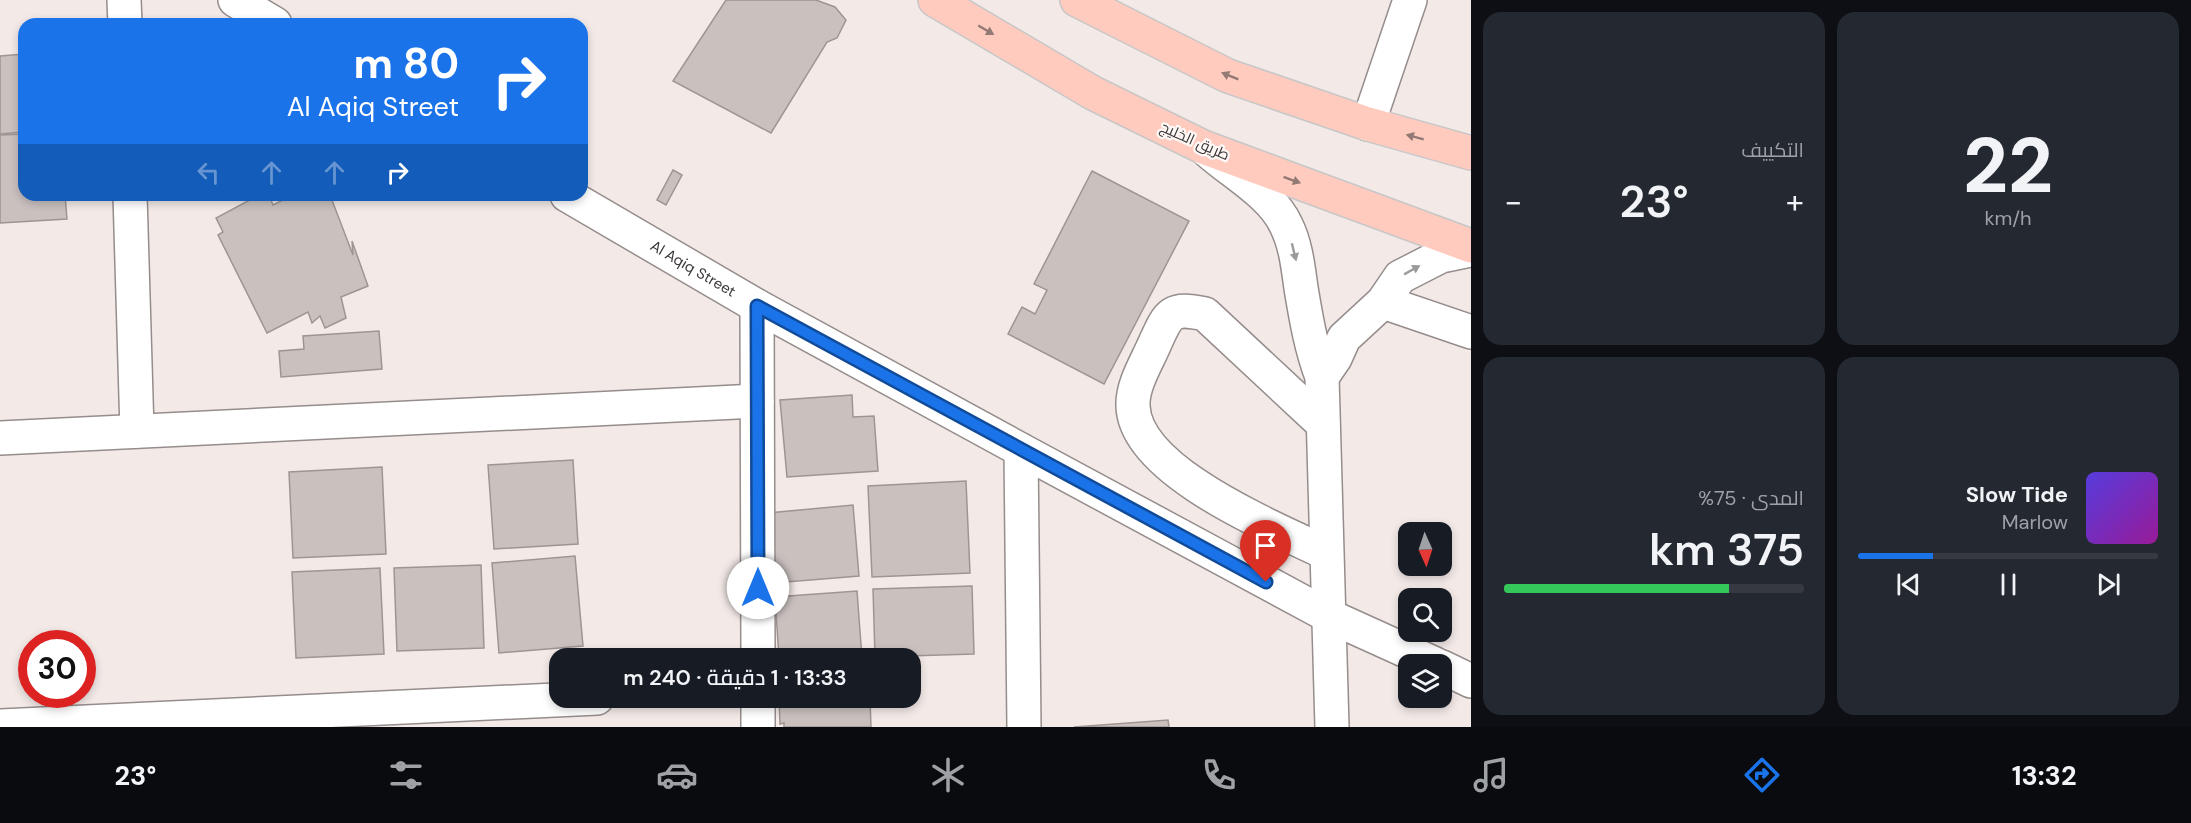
<!DOCTYPE html>
<html lang="ar">
<meta charset="utf-8">
<style>
body{margin:0;font-family:"DM Sans",Cairo,sans-serif;background:#242831;color:#f1f3f6;direction:rtl;height:100vh;display:flex;flex-direction:column;font-size:22px;white-space:nowrap}
*{box-sizing:border-box;margin:0}
p{font-size:20px;color:#9ea1a6}
.icon{flex:none;width:33px;height:33px;fill:none;stroke:currentColor;stroke-width:2;stroke-linecap:round;stroke-linejoin:round}
.map{position:relative;flex:1;overflow:hidden;direction:ltr}
.sheet{display:flex;flex-direction:column;gap:12px;padding:12px;background:#0d0f14;width:720px}
.sheet>*{flex:none}
.guide{position:absolute;left:18px;top:18px;width:570px;height:183px;border-radius:18px;box-shadow:0 3px 9px #0003;direction:rtl;background:#1a73e8;color:#fff;overflow:hidden}
.needle{width:39px;rotate:177deg}
.tools{position:absolute;left:1398px;top:522px;display:grid;gap:12px}
.tools a{display:grid;place-items:center;width:54px;height:54px;border-radius:12px;background:#171b24;box-shadow:0 3px 9px #0003;font-size:30px}
.speed{position:absolute;left:18px;top:630px;display:flex;gap:12px;font-size:30px;font-weight:700;text-align:center}
.speed>*{display:grid;place-content:center;width:78px;height:78px;border-radius:50%;background:#171b24;box-shadow:0 3px 9px #0003;line-height:1}
.speed .limit{border:9px solid #d22;background:#fff;color:#111}
.pin{position:absolute;display:grid;place-items:center;width:51px;height:51px;color:#fff;margin:-62px -26px;border-radius:50% 50% 50% 0;rotate:-45deg;box-shadow:0 0 6px #0007}
.pin .icon{rotate:45deg}
.me{position:absolute;width:66px;margin:-33px;rotate:0deg;stroke-linejoin:round;filter:drop-shadow(0 0 4px #0008)}
.turn{display:flex;align-items:center;gap:21px;height:126px;padding:0 30px;font-size:27px}
.turn .icon{width:78px;height:78px;stroke-width:2.5}
.turn b{display:block;font-size:42px;line-height:51px}
.lanes{display:flex;align-items:center;height:57px;padding:0 30px;background:#0003;justify-content:center;gap:30px;direction:ltr}
.lanes .off{opacity:.35}
.big{font-size:45px;font-weight:600;line-height:1.1}
.sheet .card{flex:1;display:flex;flex-direction:column;justify-content:center;gap:9px;min-width:0;padding:0 21px;border-radius:18px;background:#242831}
.sheet .dial{align-items:center;gap:0}
.dial b{font-size:78px;line-height:1}
.song{display:flex;align-items:center;gap:18px}
.cover{width:72px;height:72px;border-radius:9px;background:linear-gradient(135deg,hsl(250 70% 55%),hsl(300 70% 35%))}
.played{height:6px;border-radius:3px;background:linear-gradient(90deg,#1a73e8 25%,#363941 25%)}
.keys{display:flex;justify-content:space-around;direction:ltr}
.heat{display:flex;justify-content:space-between;align-items:center;font-size:33px;direction:ltr}
.charge{height:9px;border-radius:4px;background:linear-gradient(90deg,#34c759 75%,#363941 0)}
.sheet .tiles{flex:1;display:grid;gap:12px;grid-template-columns:repeat(2,1fr)}
.trip{position:absolute;left:549px;top:648px;width:372px;height:60px;border-radius:18px;background:#171b24;box-shadow:0 3px 9px #0003;font-weight:600;line-height:60px;text-align:center;direction:rtl}
.tabs{display:flex;height:96px;justify-content:space-around;align-items:center;background:#090b0e;color:#9ea1a6}
.tabs .icon{width:42px;height:42px}
.tabs .current{color:#1a73e8}
.tabs b{font-size:27px;color:#f1f3f6}
main{display:flex;flex:1;min-height:0}
.map>svg:first-child{display:block}
.building{fill:#cac1bf;stroke:#9e9593;stroke-width:1.5}
.lines{fill:none;stroke-linecap:round;stroke-linejoin:round}
.minor-casing{stroke:#958d8b;stroke-width:36}
.major-casing{stroke:#c8c7c7;stroke-width:36}
.minor{stroke:#fff;stroke-width:33}
.major{stroke:#ffcbbf;stroke-width:33}
.oneway{fill:#937a74}
.oneway2{fill:#9d9b9a}
.route-casing{stroke:#114b97;stroke-width:15}
.route{stroke:#1a73e8;stroke-width:10}
.labels{text-anchor:middle;dominant-baseline:central;stroke-width:4.5;stroke-linejoin:round;paint-order:stroke}
.street-label{font-size:15px;fill:#3b3736;stroke:#fef8f7}
</style>
<main>
<section class="sheet">
<div class="tiles">
<div class="card dial"><b>22</b><p>km/h</p></div>
<div class="card"><p>التكييف</p>
<div class="heat"><a>−</a><b class="big">23°</b><a>+</a></div>
</div>
<div class="card">
<div class="song"><i class="cover"></i><div><b>Slow Tide</b><p>Marlow</p></div></div>
<div class="played"></div>
<div class="keys"><svg class="icon" aria-label="previous" viewBox="0 0 24 24"><path d="M18 5L8 12l10 7zM5 5v14"/></svg><svg class="icon" aria-label="pause" viewBox="0 0 24 24"><path d="M8 5v14M16 5v14"/></svg><svg class="icon" aria-label="next" viewBox="0 0 24 24"><path d="M6 5l10 7-10 7zM19 5v14"/></svg></div>
</div>
<div class="card"><p>المدى · 75%</p><b class="big">375 km</b><div class="charge"></div></div>
</div>
</section>
<div class="map">
<svg width="1471" height="727" viewBox="0 0 1471 727">
<rect width="100%" height="100%" fill="#f3eae8"/>
<g class="building">
<polygon points="726,0 816,0 835,7 846,20 837,38 827,42 771,133 673,81"/>
<polygon points="24,54 24,132 0,134 0,56"/>
<polygon points="24,134 24,195 65,195 67,219 0,223 0,135"/>
<polygon points="673,170 682,175 666,205 657,200"/>
<polygon points="1092,171 1189,221 1104,384 1008,334 1022,307 1035,314 1047,290 1034,284"/>
<polygon points="259,195 269,195 273,205 293,195 330,195 353,255 352,241 368,286 341,297 346,318 325,328 320,316 312,323 308,312 267,333 218,235 223,232 216,218"/>
<polygon points="379,331 382,369 281,377 279,351 304,349 303,336"/>
<polygon points="852,395 853,417 874,416 878,471 787,477 780,400"/>
<polygon points="573,460 578,544 494,549 488,465"/>
<polygon points="382,467 386,554 293,558 289,472"/>
<polygon points="966,481 970,573 872,577 868,486"/>
<polygon points="853,505 859,576 774,583 768,513"/>
<polygon points="575,556 583,646 499,653 492,563"/>
<polygon points="481,565 484,648 397,651 394,568"/>
<polygon points="380,568 384,654 296,658 292,572"/>
<polygon points="972,586 974,654 875,657 873,589"/>
<polygon points="857,591 862,658 779,658 775,597"/>
<polygon points="779,698 870,698 871,727 784,727 784,723 780,724"/>
<polygon points="1168,720 1169,727 1074,727"/>
</g>
<g class="lines">
<g class="minor-casing">
<g id="minor">
<polyline points="124,0 125,24"/>
<polyline points="235,0 275,24"/>
<polyline points="1368,124 1410,0"/>
<path d="M1207 150C1232 173 1272 194 1286 225 1296 245 1298 267 1301 288 1306 318 1311 348 1322 377L1332 727"/>
<polyline points="130,195 137,431"/>
<path id="s1" d="M567 195 757 306 1021 450 1327 615 1435 664"/>
<polyline points="1383,302 1471,332"/>
<polyline points="757,306 758,658"/>
<polyline points="1322,377 1335,358 1344,338 1383,302 1400,277 1441,256 1471,250"/>
<path d="M1323 424 1205 314C1171 307 1169 312 1155 343 1147 362 1132 385 1133 406 1135 472 1275 528 1326 553"/>
<polyline points="0,438 757,401"/>
<polyline points="1021,450 1024,727"/>
<polyline points="1442,667 1471,681"/>
<polyline points="758,698 758,727"/>
<polyline points="0,726 597,698"/>
</g>
</g>
<g class="major-casing">
<g id="major">
<polyline points="935,0 1093,93 1203,147 1471,246"/>
<polyline points="1077,0 1228,76 1368,124 1471,153"/>
</g>
</g>
<use href="#minor" class="minor"/>
<use href="#major" class="major"/>
</g>
<defs><path id="oneway-solid" d="M-6-.8H1V-3.2L6.5 0L1 3.2V.8H-6Z" transform="scale(1.5)"/></defs>
<g class="oneway">
<use href="#oneway-solid" transform="translate(986 30) rotate(30)"/>
<use href="#oneway-solid" transform="translate(1230 76) rotate(-158)"/>
<use href="#oneway-solid" transform="translate(1415 137) rotate(-165)"/>
<use href="#oneway-solid" transform="translate(1292 180) rotate(20)"/>
</g>
<g class="oneway2">
<use href="#oneway-solid" transform="translate(1294 252) rotate(76)"/>
<use href="#oneway-solid" transform="translate(1412 270) rotate(-29)"/>
</g>
<g class="lines">
<g class="route-casing">
<polyline id="route" points="758,588 757,306 1266,582"/>
</g>
<use href="#route" class="route"/>
</g>
<g class="labels">
<g class="street-label">
<text transform="translate(1195 141) rotate(24)">طريق الخليج</text>
<text stroke="none"><textPath href="#s1" startOffset="146">Al Aqiq Street</textPath></text>
</g>
</g>
</svg>
<div class="tools">
<a><svg class="needle" viewBox="-14 -14 28 28"><path d="M0-13l5 13h-10z" fill="#e53935"/><path d="M0 13l5-13h-10z" fill="#9ea1a6"/></svg></a>
<a><svg class="icon" aria-label="search" viewBox="0 0 24 24"><circle cx="10" cy="10" r="6"/><path d="M15 15l6 6"/></svg></a>
<a><svg class="icon" aria-label="layers" viewBox="0 0 24 24"><path d="M12 4l9 5-9 5-9-5zM3 14l9 5 9-5"/></svg></a>
</div>
<div class="speed"><div class="limit">30</div></div>
<div class="pin" style="left:1266px;top:582px;background:#d93025"><svg class="icon" aria-label="arrive" viewBox="0 0 24 24"><path d="M6 21V4h12l-3 4 3 4H6"/></svg></div>
<svg class="me" style="left:758px;top:588px" viewBox="-20 -20 40 40"><circle r="19" fill="#fff"/><path d="M0-13L10 11 0 6-10 11z" fill="#1a73e8"/></svg>
<div class="trip">13:33 · 1 دقيقة · 240 m</div>
<div class="guide">
<div class="turn"><svg class="icon" aria-label="right" viewBox="0 0 24 24"><path d="M7 20v-9h11M14 6l5 5-5 5"/></svg><div><b>80 m</b>Al Aqiq Street</div></div>
<div class="lanes"><svg class="icon off" aria-label="left" viewBox="0 0 24 24"><path d="M17 20v-9H6M10 6l-5 5 5 5"/></svg><svg class="icon off" aria-label="ahead" viewBox="0 0 24 24"><path d="M12 20V5M6 11l6-6 6 6"/></svg><svg class="icon off" aria-label="ahead" viewBox="0 0 24 24"><path d="M12 20V5M6 11l6-6 6 6"/></svg><svg class="icon" aria-label="right" viewBox="0 0 24 24"><path d="M7 20v-9h11M14 6l5 5-5 5"/></svg></div>
</div>
</div>
</main>
<nav class="tabs">
<b>13:32</b>
<svg class="icon current" aria-label="directions" viewBox="0 0 24 24"><path d="M12 3l9 9-9 9-9-9zM9 14v-3h6M13 9l2 2-2 2"/></svg>
<svg class="icon" aria-label="music" viewBox="0 0 24 24"><path d="M9 18V5l10-2v13"/><circle cx="6" cy="18" r="3"/><circle cx="16" cy="16" r="3"/></svg>
<svg class="icon" aria-label="phone" viewBox="0 0 24 24"><path d="M5 4h4l2 5-3 2q2 4 5 5l2-3 5 2v4C11 20 4 13 5 4z"/></svg>
<svg class="icon" aria-label="climate" viewBox="0 0 24 24"><path d="M12 3v18M4 7l16 10M4 17L20 7"/></svg>
<svg class="icon" aria-label="car" viewBox="0 0 24 24"><path d="M5 17H2v-5l4-1 3-4h7l3 4 3 1v5h-3M9 17h6M6 11h13"/><circle cx="7" cy="17" r="2"/><circle cx="17" cy="17" r="2"/></svg>
<svg class="icon" aria-label="filters" viewBox="0 0 24 24"><path d="M4 7h16M4 17h16"/><circle cx="9" cy="7" r="2"/><circle cx="15" cy="17" r="2"/></svg>
<b>23°</b>
</nav>
